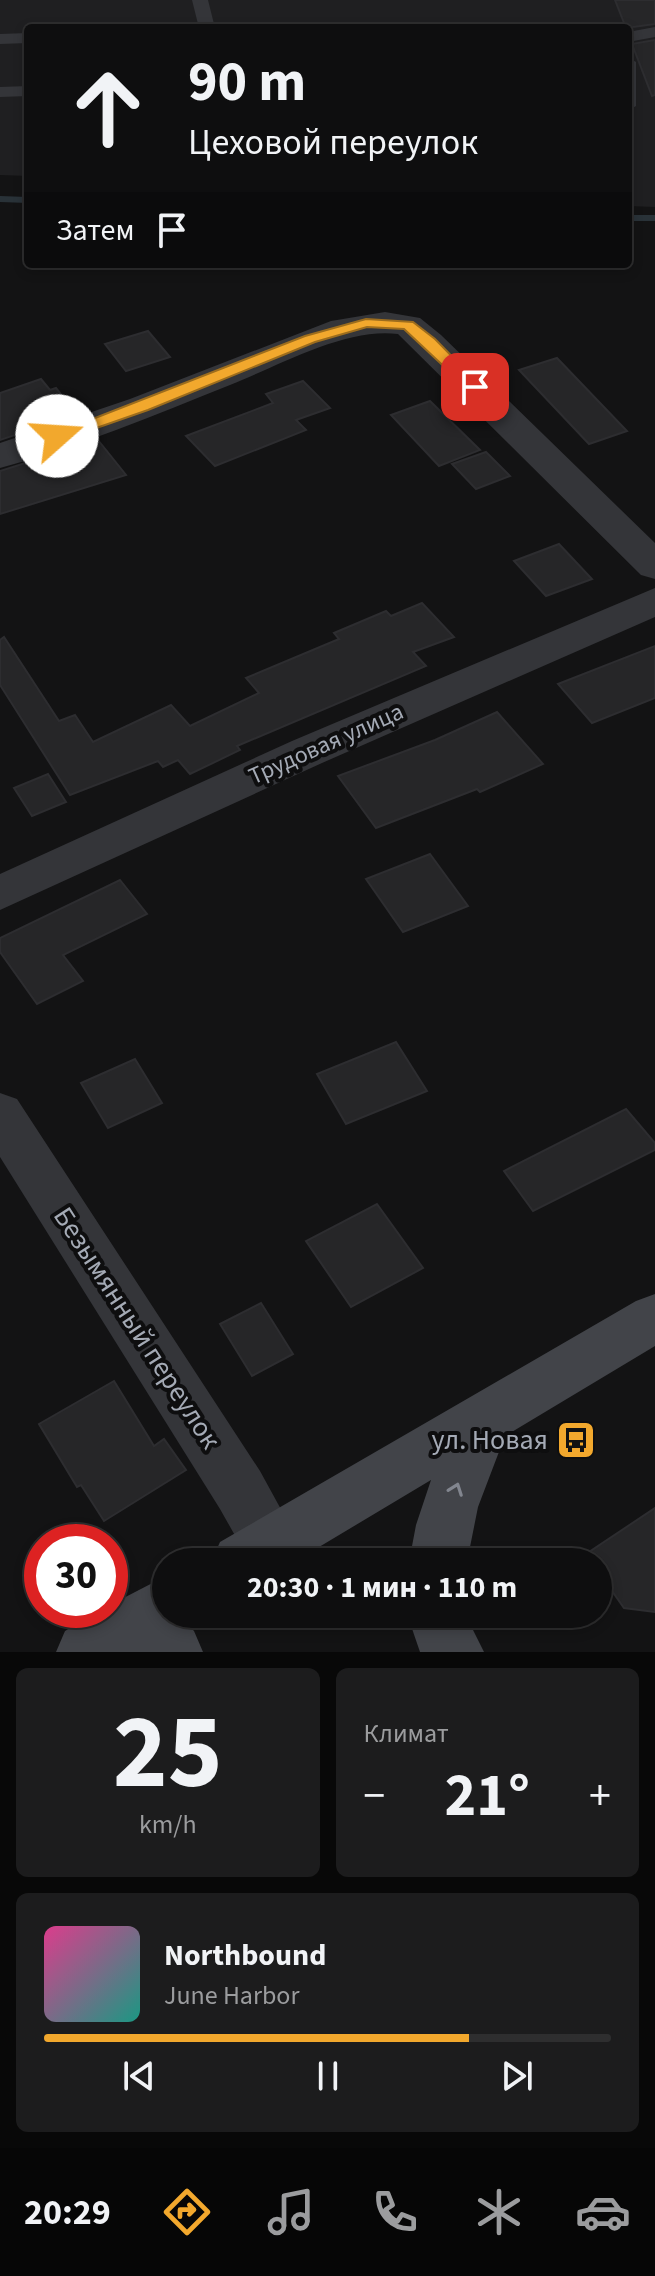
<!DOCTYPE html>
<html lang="ru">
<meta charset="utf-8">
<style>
body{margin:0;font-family:"Source Sans 3",sans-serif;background:#1c1c1d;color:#f1f3f6;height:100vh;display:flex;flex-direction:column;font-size:30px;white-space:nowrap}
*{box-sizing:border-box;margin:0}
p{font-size:26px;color:#9b9c9e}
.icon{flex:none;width:44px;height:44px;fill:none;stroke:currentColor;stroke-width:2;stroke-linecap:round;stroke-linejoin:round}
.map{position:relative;height:1652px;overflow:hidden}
.drawer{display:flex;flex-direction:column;gap:16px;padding:16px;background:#080808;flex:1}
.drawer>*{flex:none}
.hud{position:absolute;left:24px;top:24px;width:608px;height:244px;border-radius:8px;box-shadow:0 4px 12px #0003,0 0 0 2px #2e2e2f;background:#0e0e0f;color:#f1f3f6;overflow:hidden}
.speed{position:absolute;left:24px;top:1524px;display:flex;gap:16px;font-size:40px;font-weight:700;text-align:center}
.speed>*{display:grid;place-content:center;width:104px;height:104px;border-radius:50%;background:#0e0e0f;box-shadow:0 4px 12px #0003,0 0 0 2px #2e2e2f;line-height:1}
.speed .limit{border:12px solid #d22;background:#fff;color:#111}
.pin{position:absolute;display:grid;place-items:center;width:68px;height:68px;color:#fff;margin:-34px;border-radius:16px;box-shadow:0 4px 12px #0006}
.me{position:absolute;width:88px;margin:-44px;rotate:71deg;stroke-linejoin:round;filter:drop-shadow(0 0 6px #0008)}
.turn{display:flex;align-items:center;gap:28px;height:168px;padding:0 32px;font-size:36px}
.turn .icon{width:104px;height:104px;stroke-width:2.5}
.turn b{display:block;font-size:56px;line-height:68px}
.then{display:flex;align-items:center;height:76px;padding:0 32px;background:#0003;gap:16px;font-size:30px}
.big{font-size:60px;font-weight:700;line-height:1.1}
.drawer .card{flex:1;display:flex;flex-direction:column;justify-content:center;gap:12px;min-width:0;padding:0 28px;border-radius:12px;background:#1c1c1d}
.drawer .dial{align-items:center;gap:0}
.dial b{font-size:104px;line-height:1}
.song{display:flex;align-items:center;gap:24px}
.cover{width:96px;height:96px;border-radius:12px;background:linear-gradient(135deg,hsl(330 70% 55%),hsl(170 70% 35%))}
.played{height:8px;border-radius:4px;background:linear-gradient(90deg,#f2a82d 75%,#2e2e2f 75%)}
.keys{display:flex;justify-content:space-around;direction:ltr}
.heat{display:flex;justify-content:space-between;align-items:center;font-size:44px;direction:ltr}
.drawer .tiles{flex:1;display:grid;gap:16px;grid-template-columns:1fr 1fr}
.card:last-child{grid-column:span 2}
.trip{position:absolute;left:152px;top:1548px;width:460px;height:80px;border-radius:40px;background:#0e0e0f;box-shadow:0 4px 12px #0003,0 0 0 2px #2e2e2f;font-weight:700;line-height:80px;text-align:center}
.tabs{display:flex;height:128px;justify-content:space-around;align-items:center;background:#060606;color:#9b9c9e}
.tabs .icon{width:56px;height:56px}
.tabs .active{color:#f2a82d}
.tabs b{font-size:36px;color:#f1f3f6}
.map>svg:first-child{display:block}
.built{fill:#1f1f21}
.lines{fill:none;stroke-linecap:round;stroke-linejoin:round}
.stream{fill:#293238;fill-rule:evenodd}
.building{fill:#262628;stroke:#2d2d30;stroke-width:2}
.lane{fill:#343539;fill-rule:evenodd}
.street{fill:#343539;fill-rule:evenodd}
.secondary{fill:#424449;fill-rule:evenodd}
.oneway{stroke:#82868f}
.route{fill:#f2a82d;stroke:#9d6d1d;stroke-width:2}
.labels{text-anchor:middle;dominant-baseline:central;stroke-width:8;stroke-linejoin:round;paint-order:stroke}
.street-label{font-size:24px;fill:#a4aab5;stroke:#0e0e0f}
.near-street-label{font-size:28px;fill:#a4aab5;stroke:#0e0e0f}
.near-poi-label{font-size:28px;fill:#a4aab5;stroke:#0e0e0f;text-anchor:end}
</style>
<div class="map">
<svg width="655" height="1652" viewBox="0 0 655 1652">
<rect width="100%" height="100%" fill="#131314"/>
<polygon class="built" points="0,0 655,0 655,207 628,206 628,28 28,28 28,176 0,175"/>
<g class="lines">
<g class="stream">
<polygon points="0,196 28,197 28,203 0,202"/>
<rect x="628" y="215" width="27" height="6"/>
</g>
</g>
<g class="building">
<polygon points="615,0 655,0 655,24 626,28"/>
<polygon points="655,40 655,95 652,96 632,44"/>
<polygon points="148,331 170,357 126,371 105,344"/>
<polygon points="557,358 627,431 589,444 519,370"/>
<polygon points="41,379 50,390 56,388 77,414 0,440 0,393"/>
<polygon points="303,381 330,408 296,420 306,430 215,466 186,436 273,403 266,394"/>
<polygon points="430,401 480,450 439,466 391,415"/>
<polygon points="98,440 126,475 0,514 0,471"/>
<polygon points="486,452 510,476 476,489 452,464"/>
<polygon points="559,544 592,579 546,596 514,561"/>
<polygon points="422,603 454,637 413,652 426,666 237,746 240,750 190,774 178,760 163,767 158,761 70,795 0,685 0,640 4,637 59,721 75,715 93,742 171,705 190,726 259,693 246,678 339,639 334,633 386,611 391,616"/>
<polygon points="655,646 655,698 592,723 558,684"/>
<polygon points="497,712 543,764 480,792 477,789 376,828 338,776 435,740"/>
<polygon points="48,774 66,802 32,816 14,788"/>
<polygon points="430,854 468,906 403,932 366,879"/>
<polygon points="120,880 147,914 63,955 83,981 37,1004 0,952 0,938"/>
<polygon points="396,1042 427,1091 346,1124 317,1074"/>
<polygon points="135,1059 162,1103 108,1128 81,1083"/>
<polygon points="626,1109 655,1143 655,1150 533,1211 504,1171"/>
<polygon points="377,1204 423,1268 351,1307 306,1241"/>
<polygon points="261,1303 293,1354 252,1376 220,1324"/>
<polygon points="114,1381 154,1446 164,1439 186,1470 104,1521 81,1485 77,1487 39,1424"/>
<polygon points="655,1508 655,1612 624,1608 598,1571 598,1562 592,1562 586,1554"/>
</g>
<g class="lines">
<g class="lane">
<polygon points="192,0 208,0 215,28 199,28"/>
<polygon points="655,27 655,37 628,42 628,32"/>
<polygon points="28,33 28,43 0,44 0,34"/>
<polygon points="628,57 636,62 636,106 628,111"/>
<polygon points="28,86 28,96 0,97 0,87"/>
</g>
<g class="street">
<path d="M385 312 420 318 441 335 655 543V579L641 575 398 334C346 327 278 366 230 385 155 415 78 447 0 468V443L130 399 331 321Z"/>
<polygon points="655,588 655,617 322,763 0,910 0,874 292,741"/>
<polygon points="0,1093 17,1099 260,1471 300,1544 292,1562 250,1562 220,1509 0,1157"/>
</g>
<g class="secondary">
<polygon points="655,1294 655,1346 505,1436 478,1507 467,1562 409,1562 416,1525 431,1480 294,1562 211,1562 220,1542 636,1301"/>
<polygon points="166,1576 166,1614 192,1614 187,1624 194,1631 203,1652 56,1652 65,1631 101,1610 110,1610 110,1605"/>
<polygon points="407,1614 465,1614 484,1652 420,1652"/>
</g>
</g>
<defs><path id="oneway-chevron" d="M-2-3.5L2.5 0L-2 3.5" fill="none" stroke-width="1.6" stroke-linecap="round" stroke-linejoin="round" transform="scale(2)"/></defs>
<use class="oneway" href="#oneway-chevron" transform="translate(456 1489) rotate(-70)"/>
<polygon class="route" points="366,319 413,322 435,339 482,387 480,390 469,390 404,329 367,327 315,342 148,410 62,440 57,441 49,436 305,336"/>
<defs>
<g id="bus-square" transform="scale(2)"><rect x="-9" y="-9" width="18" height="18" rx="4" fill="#f2a82d" stroke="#0e0e0f"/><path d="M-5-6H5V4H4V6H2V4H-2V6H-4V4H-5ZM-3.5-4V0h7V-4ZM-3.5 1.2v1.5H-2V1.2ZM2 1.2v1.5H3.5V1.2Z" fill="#111"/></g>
</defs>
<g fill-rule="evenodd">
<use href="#bus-square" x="576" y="1440"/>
</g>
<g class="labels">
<g class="street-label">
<text transform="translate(326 744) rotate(-24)">Трудовая улица</text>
</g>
<g class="near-street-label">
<text transform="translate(137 1328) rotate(57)">Безымянный переулок</text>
</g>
<g class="near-poi-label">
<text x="548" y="1440">ул. Новая</text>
</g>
</g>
</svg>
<div class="speed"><div class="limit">30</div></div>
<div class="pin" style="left:475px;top:387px;background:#d93025"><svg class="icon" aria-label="arrive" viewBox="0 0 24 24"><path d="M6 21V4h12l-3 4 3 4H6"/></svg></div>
<svg class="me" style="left:57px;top:436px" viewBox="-20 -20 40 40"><circle r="19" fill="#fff"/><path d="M0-13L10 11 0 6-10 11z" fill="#f2a82d"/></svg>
<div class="trip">20:30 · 1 мин · 110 m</div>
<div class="hud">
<div class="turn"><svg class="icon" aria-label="ahead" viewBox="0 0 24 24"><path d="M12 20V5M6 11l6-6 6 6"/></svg><div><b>90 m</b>Цеховой переулок</div></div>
<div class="then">Затем<svg class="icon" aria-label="arrive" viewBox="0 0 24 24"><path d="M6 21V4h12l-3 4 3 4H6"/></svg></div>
</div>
</div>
<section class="drawer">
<div class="tiles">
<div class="card dial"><b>25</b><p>km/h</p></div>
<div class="card"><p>Климат</p>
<div class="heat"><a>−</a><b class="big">21°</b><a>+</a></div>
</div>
<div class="card">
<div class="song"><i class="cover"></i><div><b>Northbound</b><p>June Harbor</p></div></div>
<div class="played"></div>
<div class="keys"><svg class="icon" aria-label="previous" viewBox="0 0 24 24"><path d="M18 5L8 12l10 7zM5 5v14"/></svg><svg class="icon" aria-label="pause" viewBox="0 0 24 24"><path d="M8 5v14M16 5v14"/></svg><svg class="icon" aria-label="next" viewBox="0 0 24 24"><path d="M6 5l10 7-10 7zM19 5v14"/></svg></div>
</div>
</div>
</section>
<nav class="tabs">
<b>20:29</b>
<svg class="icon active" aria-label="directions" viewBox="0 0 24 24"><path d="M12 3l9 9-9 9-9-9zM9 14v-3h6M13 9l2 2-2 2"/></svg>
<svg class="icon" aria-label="music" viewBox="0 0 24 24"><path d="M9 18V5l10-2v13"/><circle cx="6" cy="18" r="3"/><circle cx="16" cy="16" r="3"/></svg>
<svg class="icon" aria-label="phone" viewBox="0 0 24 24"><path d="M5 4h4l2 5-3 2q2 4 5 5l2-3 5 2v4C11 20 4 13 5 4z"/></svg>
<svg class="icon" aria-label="climate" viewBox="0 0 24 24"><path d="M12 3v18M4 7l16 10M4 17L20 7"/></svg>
<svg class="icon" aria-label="car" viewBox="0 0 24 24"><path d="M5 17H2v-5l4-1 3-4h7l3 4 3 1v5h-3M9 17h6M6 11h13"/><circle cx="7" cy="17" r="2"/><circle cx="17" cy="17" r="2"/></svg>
</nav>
